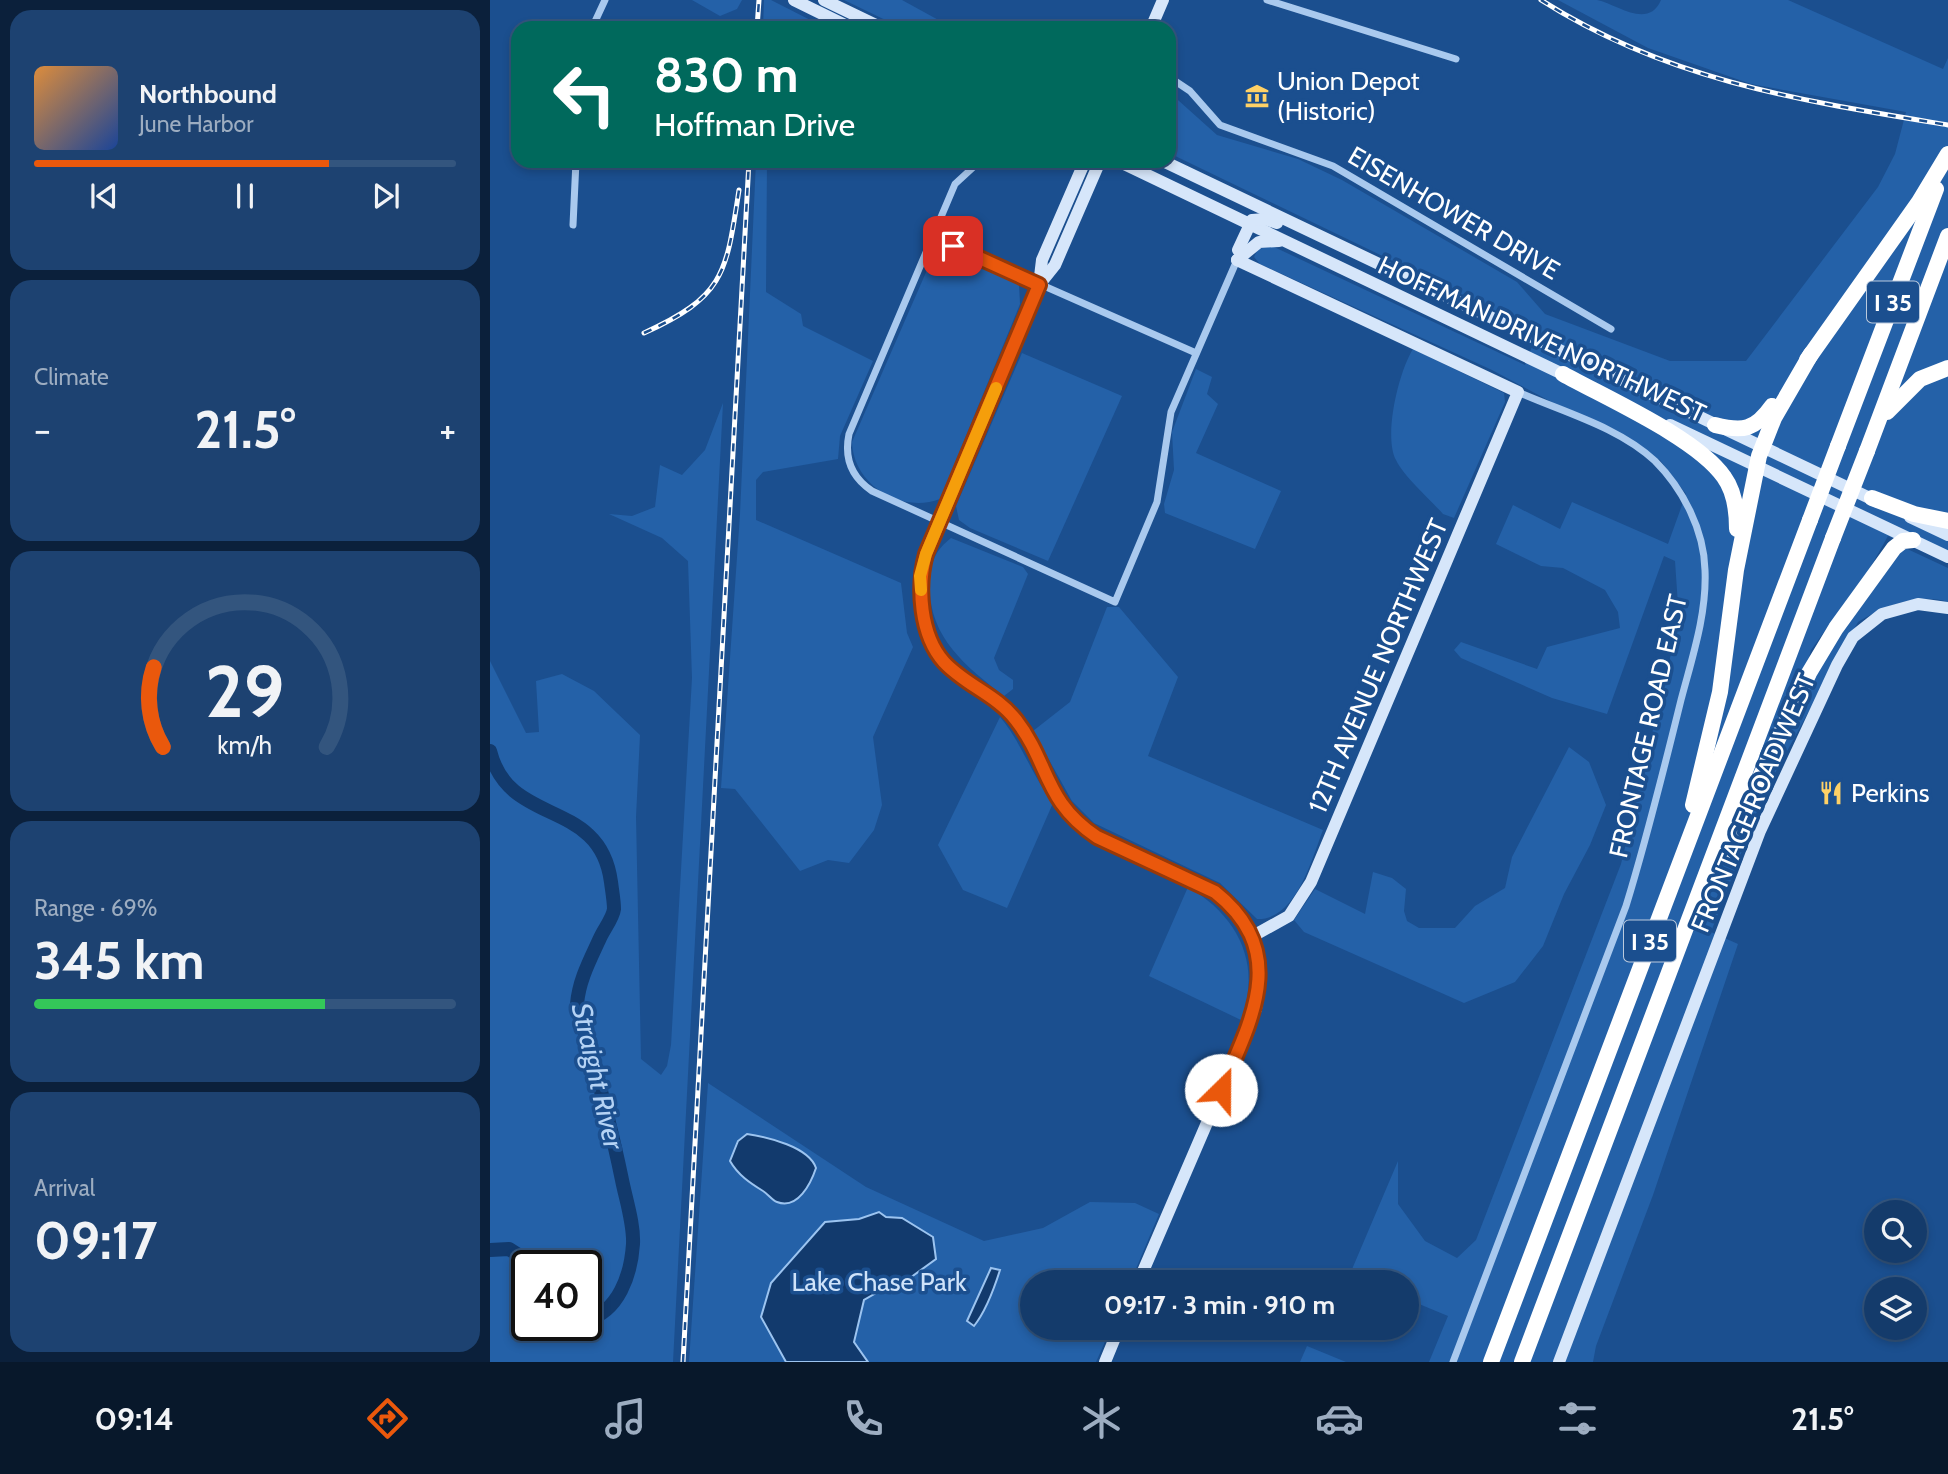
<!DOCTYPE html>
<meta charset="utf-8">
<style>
body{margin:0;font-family:Cabin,sans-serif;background:#1d4271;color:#f1f3f6;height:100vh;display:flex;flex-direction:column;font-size:26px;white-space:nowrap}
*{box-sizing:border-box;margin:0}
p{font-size:23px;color:#9dadc1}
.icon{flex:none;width:38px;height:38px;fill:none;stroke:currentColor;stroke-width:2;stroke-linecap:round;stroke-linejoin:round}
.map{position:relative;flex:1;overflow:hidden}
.side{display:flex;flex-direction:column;gap:10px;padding:10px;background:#0b203b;width:490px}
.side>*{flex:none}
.guide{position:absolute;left:21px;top:21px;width:665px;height:147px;border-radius:21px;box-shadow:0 4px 10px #0003,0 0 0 2px #33557e;background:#00695c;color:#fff;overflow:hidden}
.fabs{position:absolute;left:1374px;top:1200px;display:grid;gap:14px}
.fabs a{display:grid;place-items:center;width:63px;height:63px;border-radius:50%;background:#143b6b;box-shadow:0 4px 10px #0003,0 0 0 2px #33557e;font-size:35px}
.speed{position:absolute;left:21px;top:1250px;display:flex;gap:14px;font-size:35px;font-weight:700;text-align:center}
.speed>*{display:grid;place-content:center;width:91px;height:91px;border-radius:50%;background:#143b6b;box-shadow:0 4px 10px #0003,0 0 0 2px #33557e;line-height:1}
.speed .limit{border:4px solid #111;border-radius:10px;background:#fff;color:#111}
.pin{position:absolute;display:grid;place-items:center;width:60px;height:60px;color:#fff;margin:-30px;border-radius:14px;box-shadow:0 4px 10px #0006}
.me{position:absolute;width:77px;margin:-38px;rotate:23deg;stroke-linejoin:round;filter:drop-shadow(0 0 5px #0008)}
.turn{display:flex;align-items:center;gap:24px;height:147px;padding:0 28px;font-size:32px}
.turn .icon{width:91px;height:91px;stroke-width:2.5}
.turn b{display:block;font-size:49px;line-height:60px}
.big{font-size:52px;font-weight:700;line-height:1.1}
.side .tile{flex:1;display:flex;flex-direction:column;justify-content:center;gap:10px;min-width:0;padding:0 24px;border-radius:21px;background:#1d4271}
.side .dial{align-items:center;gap:0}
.dial svg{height:182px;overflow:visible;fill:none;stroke:#33557e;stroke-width:7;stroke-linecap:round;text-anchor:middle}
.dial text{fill:#f1f3f6;stroke:none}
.song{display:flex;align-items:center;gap:21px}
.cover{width:84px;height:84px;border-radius:10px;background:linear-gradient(135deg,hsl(30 70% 55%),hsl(220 70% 35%))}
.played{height:7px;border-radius:4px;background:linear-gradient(90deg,#ea580c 70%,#33557e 70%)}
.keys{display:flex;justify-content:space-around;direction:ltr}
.heat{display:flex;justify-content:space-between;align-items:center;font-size:38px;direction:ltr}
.charge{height:10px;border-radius:5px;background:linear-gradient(90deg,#34c759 69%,#33557e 0)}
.trip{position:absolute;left:530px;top:1270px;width:399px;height:70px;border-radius:35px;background:#143b6b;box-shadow:0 4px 10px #0003,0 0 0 2px #33557e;font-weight:700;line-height:70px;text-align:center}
.dock{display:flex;height:112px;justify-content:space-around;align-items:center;background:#08182b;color:#9dadc1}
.dock .icon{width:49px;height:49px}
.dock .current{color:#ea580c}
.dock b{font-size:32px;color:#f1f3f6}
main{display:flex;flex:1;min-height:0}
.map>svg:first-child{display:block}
.green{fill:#2461a8;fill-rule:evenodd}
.water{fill:#123a6d;stroke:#9cc4f0;stroke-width:2}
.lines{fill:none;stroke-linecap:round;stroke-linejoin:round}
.stream{stroke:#9cc4f0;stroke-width:2.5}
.river{stroke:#123a6d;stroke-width:14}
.street{stroke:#a9c9ee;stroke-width:7}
.secondary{stroke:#d6e6fa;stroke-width:12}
.highway{stroke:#fff;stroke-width:16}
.rail-casing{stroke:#fff;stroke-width:5}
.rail{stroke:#1b4f8f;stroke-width:2.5;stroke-dasharray:8;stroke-linecap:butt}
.highway-bridge{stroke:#fff;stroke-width:16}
.route-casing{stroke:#983908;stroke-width:18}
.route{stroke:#ea580c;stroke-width:12}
.slow{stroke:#f59e0b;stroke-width:12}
.labels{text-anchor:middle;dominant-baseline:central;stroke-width:7;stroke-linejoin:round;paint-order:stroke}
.shield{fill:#1b4f8f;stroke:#bbcadd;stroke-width:2}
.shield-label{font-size:24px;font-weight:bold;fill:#fff}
.poi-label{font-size:26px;fill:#fff;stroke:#1b4f8f;text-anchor:start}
.street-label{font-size:26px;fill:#fff;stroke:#1b4f8f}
.park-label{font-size:26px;fill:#cfe3fa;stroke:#1b4f8f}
.water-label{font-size:28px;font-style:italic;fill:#b5d3f5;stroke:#1b4f8f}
</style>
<main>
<section class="side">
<div class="tile">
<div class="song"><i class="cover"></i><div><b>Northbound</b><p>June Harbor</p></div></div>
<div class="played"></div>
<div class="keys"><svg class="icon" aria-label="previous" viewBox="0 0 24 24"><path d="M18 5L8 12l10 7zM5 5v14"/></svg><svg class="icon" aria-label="pause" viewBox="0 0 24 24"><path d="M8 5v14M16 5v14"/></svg><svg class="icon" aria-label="next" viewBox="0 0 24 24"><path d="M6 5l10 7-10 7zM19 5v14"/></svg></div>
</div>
<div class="tile"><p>Climate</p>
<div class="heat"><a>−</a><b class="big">21.5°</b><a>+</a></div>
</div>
<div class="tile dial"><svg viewBox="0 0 100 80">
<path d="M14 69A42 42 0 1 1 86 69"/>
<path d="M14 69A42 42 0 0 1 10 34" stroke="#ea580c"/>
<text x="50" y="56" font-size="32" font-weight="700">29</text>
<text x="50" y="72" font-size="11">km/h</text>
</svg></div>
<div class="tile"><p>Range · 69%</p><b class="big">345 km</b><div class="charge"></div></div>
<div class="tile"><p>Arrival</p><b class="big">09:17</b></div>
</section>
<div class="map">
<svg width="1458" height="1362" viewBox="0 0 1458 1362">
<rect width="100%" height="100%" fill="#1b4f8f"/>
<g class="green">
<polygon points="202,0 252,0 247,9 230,16"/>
<polygon points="274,0 281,0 336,28 273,28"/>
<polygon points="354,0 412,0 463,28 412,28"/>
<path d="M1068 0C1080 0 1095 0 1107 0 1127 4 1158 30 1171 0H1298L1453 69 1458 58V562L1398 536 1380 568 1321 650 1306 708 1282 773 1338 647 1413 547 1458 568V602C1428 592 1394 606 1368 622L1274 793 1221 932 1248 944 1163 1195 1106 1346 1103 1362H939L958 1316 917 1299V1283H880L860 1274 908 1161V1204L935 1241 967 1258 986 1240 1131 864 1189 620 1185 561 1174 556 1117 714 1062 698 971 658 964 650 971 642 1047 669 1057 647 1130 628 1128 612 1115 590 1073 568 1051 566 1006 544 1023 505 1070 529 1082 502 1178 544 1196 494 1170 460 1002 370 770 264 764 257 768 249 782 246 1035 365 1048 331 679 153V92L727 135 808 159 852 180 1027 282 1055 314 1180 361H1256L1388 187 1405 154 1416 112 1261 84 1158 48Z"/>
<polygon points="266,161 277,161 276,292 311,314 313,326 383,361 350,436 348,459 273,472 266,480 266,520 411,583 417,633 423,647 383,737 392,805 384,830 359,863 338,860 310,871 245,789 231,788 250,514"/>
<path d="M458 251 529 285 530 304 450 499C410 514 363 484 362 442L444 254Z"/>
<path d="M923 349 1014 393 1015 402 964 518 953 514C940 499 914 477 906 460 893 436 909 371 923 349Z"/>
<polygon points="532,353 632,396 558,561 480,528 469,520 466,506"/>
<polygon points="706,369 722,377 717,394 728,404 706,453 791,491 765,549 675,513 674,504 684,470 682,432"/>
<path d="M233 403 183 1362H0V661L36 733 49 732 46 681 72 674 104 691 150 735 146 817 151 1059 171 1075 177 1066 181 1045 202 678 198 561 172 538 119 514 142 516 165 507 170 465 192 475 215 450ZM96 1265V1325H37V1265Z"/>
<path d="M461 538 533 567 538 574 504 658 509 670 523 680V689L514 696C474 665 436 635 440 579 442 559 446 550 461 538Z"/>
<path d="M617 607H629L688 677 658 756 833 830C821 861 806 920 767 919L730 883 604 823 582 801 543 731 580 702Z"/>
<path d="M510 717C532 743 542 776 563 803L517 908 473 890 448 845Z"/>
<polygon points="1079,747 1099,762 1116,805 1100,845 1074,894 1053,946 1025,982 974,1003 814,932 804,920 825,889 875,914 883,872 902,878 916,889 914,911 917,921 929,928 965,928 985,906 1015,888 1022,857"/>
<path d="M698 887C748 916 772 964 751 1020L659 976Z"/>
<path d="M218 1083 376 1187 494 1241 553 1228 600 1202 645 1203 669 1214 640 1283H542V1328H621L606 1362H199ZM267 1136 289 1140 317 1155 287 1202 247 1172 248 1141Z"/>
<polygon points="817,1346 856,1362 810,1362"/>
</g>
<g class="water">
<path d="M257 1134C278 1137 319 1147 326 1168 321 1183 308 1210 287 1202 282 1200 278 1194 273 1191 260 1183 248 1175 240 1161L248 1141Z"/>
<polygon points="389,1212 396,1217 412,1218 443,1237 446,1259 402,1291 388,1292 374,1300 364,1342 378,1362 296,1362 271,1317 281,1283 335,1222 369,1219"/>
<path d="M501 1268 510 1270C504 1289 496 1311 484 1326L477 1321Z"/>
</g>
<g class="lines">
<polyline class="stream" points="0,757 2,757"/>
<g class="river">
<path d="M0 751C19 828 110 797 121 882 122 890 124 901 124 909 123 918 114 929 110 938 100 960 89 980 87 1004 104 1063 120 1121 132 1180 136 1200 144 1224 143 1244 141 1274 129 1312 96 1320"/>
<polyline points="0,1250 19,1249 44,1265"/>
</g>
<g class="street">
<polyline points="777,0 966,59"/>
<polyline points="102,28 115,0"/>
<polyline points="679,77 700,91 730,125 843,166 1121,329"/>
<path d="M490 161 465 184 359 434C354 458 361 477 382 491L625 602 667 502 681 412 747 260"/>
<polyline points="83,225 86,161"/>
<polyline points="443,237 706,353"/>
<path d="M963 1362 1136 906C1157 838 1174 769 1191 700 1202 658 1217 614 1215 570 1214 530 1193 489 1165 461 1129 427 1073 412 1028 392"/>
</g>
<g class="secondary">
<polyline points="304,0 361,28"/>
<polyline points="334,0 392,28"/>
<polyline points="661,28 673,0"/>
<path d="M610 161 565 265 549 285 436 554C427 587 431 632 454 661 474 686 509 695 527 722 551 756 558 798 591 826 624 854 686 869 725 892 764 922 774 962 766 1009L648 1283"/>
<polyline points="628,161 1081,378"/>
<polyline points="673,161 1388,502"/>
<polyline points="748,250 762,220 775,219 787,223"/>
<polyline points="747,260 1028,392 821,882 799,916 763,936"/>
<polyline points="747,260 769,242 789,241"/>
<polyline points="549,285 552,260 595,161"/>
<polyline points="1180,425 1458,557"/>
<polyline points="1420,517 1458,535"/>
<polyline points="615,1362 629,1328"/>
<polyline points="1069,1362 1270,831 1347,665 1363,637 1392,614 1428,604 1458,608"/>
</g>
<g class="highway">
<polyline points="1317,360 1429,202 1458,154"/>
<path d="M1073 374C1116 398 1207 438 1234 477 1245 492 1247 511 1247 529"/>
<polyline points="1397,412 1430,379 1458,368"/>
<path d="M1225 425C1253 432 1265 430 1282 406"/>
<polyline points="1348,446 1446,189"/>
<polyline points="1377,451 1458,236"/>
<polyline points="1382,498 1424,514 1458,521"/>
<polyline points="1203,805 1230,692 1246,570 1269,456 1284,418 1321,354"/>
<polyline points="1233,856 1319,673 1346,628 1404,548 1413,541 1423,540"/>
<polyline points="1001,1362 1320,520"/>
<polyline points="1032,1362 1343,538"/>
</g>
<g class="rail-casing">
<g id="rail">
<path d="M1051 0C1178 81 1313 101 1458 125"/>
<polyline points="267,28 269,0"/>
<path d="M154 333C235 296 236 274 249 190"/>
<polyline points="193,1362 259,161"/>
</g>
</g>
<use href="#rail" class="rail"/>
<g class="highway-bridge">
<polyline points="1320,520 1348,446"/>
<polyline points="1343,538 1377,451"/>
</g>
</g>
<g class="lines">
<g class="route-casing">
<path id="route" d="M463 246 549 285 436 554C427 587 430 635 454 662 475 685 507 695 526 720 560 764 553 801 607 837L725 892C800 951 762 1019 731 1090"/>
</g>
<use href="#route" class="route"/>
<polyline class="slow" points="431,590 430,576 436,554 506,388"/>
</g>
<defs>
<g id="museum-bare" transform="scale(1.89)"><path d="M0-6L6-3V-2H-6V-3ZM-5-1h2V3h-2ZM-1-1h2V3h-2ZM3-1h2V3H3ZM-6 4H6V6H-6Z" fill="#ffd166" stroke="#1b4f8f" stroke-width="2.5" paint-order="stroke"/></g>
<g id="restaurant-bare" transform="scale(1.89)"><path d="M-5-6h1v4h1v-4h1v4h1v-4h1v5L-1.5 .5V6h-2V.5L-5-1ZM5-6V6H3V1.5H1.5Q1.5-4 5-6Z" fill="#ffd166" stroke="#1b4f8f" stroke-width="2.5" paint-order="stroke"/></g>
</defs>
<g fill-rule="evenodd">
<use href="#museum-bare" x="767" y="96"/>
<use href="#restaurant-bare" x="1341" y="793"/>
</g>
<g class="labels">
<g class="shield">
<rect x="1377" y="281.5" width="52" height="41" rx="5"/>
<rect x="1134" y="920.5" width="52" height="41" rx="5"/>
</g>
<g class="shield-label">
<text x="1403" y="302">I 35</text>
<text x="1160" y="941">I 35</text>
</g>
<g class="poi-label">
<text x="787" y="81">Union Depot<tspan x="787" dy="30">(Historic)</tspan></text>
<text x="1361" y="793">Perkins</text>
</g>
<g class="street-label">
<text transform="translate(964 213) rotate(30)">EISENHOWER DRIVE</text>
<text transform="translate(1052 339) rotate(25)">HOFFMAN DRIVE NORTHWEST</text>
<text transform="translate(888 666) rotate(-67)">12TH AVENUE NORTHWEST</text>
<text transform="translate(1158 726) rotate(-77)">FRONTAGE ROAD EAST</text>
<text transform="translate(1263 803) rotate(-67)">FRONTAGE ROAD WEST</text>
</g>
<g class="park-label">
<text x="389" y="1282">Lake Chase Park</text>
</g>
<g class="water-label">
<text transform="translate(108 1076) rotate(77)">Straight River</text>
</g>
</g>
</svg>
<div class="fabs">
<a><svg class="icon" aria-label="search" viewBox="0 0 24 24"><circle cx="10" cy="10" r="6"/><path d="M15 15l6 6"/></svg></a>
<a><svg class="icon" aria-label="layers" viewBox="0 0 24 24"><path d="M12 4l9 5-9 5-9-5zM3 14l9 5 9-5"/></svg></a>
</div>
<div class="speed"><div class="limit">40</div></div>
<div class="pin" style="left:463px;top:246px;background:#d93025"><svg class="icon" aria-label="arrive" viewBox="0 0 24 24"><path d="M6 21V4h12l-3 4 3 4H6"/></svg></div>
<svg class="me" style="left:731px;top:1090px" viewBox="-20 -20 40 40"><circle r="19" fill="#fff"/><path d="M0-13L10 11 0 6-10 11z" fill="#ea580c"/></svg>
<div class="trip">09:17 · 3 min · 910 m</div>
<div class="guide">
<div class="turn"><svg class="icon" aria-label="left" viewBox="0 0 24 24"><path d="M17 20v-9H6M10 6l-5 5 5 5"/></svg><div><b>830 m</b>Hoffman Drive</div></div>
</div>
</div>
</main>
<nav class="dock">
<b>09:14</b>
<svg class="icon current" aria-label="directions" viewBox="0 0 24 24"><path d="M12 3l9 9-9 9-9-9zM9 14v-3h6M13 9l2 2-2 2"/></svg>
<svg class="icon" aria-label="music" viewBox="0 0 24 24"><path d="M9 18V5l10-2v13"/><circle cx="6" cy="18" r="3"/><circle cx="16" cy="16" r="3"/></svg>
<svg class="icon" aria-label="phone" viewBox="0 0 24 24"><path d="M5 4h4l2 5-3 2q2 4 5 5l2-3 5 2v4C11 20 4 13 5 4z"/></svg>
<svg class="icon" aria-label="climate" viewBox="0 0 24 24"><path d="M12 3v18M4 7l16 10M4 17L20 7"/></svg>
<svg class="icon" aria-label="car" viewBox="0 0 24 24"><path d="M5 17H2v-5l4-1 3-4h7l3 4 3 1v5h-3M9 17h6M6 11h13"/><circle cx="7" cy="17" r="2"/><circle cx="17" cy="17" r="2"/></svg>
<svg class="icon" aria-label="filters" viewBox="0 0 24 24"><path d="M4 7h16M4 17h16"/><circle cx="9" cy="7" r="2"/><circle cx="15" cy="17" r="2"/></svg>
<b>21.5°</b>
</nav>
